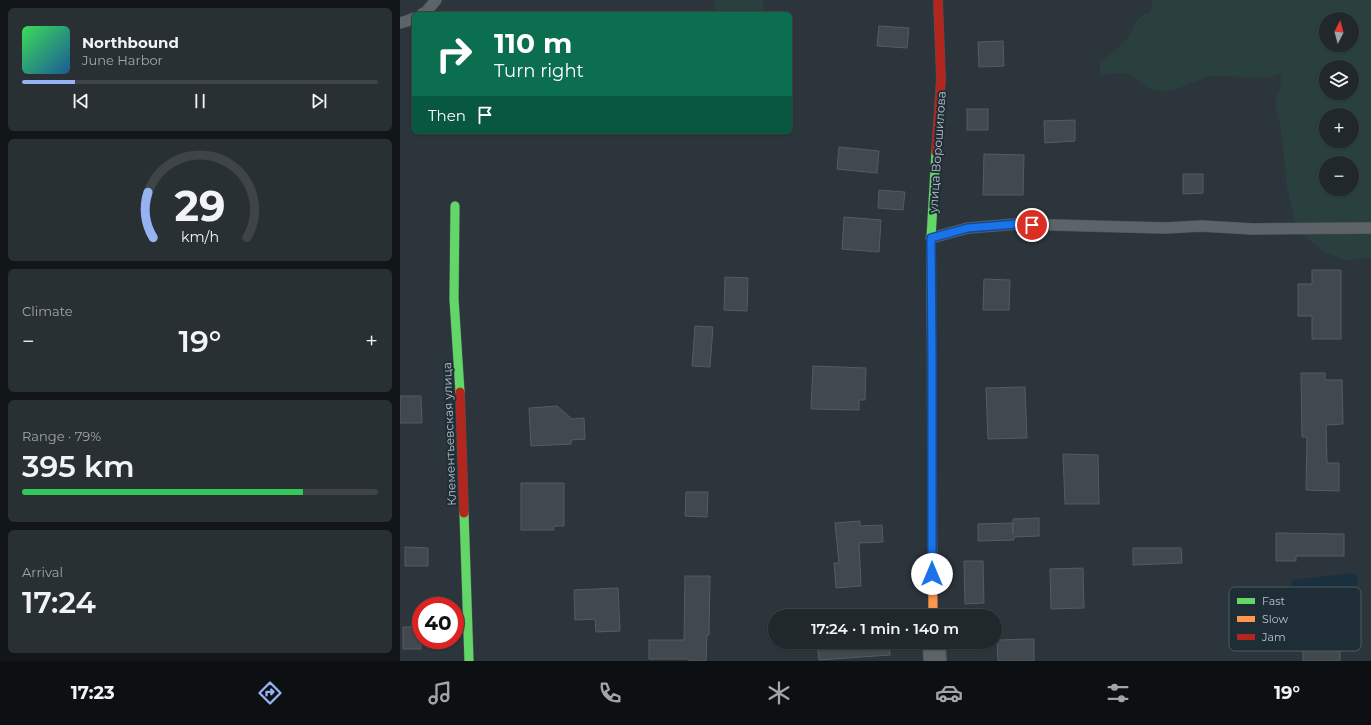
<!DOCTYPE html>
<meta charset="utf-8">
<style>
body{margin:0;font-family:Montserrat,sans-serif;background:#293034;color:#f1f3f6;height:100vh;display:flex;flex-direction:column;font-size:15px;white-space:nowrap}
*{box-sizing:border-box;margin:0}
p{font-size:13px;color:#a2a6a9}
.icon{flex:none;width:22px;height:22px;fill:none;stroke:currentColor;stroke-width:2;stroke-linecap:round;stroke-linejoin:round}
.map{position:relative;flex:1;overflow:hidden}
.panel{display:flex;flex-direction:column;gap:8px;padding:8px;background:#121618;width:400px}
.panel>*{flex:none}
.top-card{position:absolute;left:12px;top:12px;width:380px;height:122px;border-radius:6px;box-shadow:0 1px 3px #0004,0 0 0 1px #3e4448;background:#0b6e4f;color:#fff;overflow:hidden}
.needle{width:26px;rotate:6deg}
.controls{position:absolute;left:919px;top:12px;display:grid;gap:8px}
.controls a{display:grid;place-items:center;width:40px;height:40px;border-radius:50%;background:#21282c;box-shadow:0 1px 3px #0004,0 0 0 1px #3e4448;font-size:20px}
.speed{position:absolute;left:12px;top:597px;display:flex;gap:8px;font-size:20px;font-weight:700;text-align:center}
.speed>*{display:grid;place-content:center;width:52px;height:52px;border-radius:50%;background:#21282c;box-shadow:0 1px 3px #0004,0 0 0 1px #3e4448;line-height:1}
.speed .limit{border:6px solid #d22;background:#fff;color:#111}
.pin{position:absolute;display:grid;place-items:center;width:34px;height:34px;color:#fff;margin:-17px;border:2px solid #fff;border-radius:50%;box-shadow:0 1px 4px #0007}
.me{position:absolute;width:44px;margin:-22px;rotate:0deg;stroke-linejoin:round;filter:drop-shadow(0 0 3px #0008)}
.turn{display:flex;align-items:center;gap:14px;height:84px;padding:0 16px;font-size:18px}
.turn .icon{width:52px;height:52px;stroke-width:2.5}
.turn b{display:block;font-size:28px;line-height:34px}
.then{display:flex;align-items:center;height:38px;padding:0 16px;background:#0003;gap:8px;font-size:15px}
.big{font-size:30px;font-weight:600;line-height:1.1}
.panel .widget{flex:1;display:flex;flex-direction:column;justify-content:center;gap:6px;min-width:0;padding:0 14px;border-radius:6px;background:#293034}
.panel .dial{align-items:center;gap:0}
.dial svg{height:104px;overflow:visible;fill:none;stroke:#3e4448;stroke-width:7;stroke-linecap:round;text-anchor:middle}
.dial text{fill:#f1f3f6;stroke:none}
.song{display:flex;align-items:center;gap:12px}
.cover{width:48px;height:48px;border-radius:6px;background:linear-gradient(135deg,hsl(130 70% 55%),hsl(210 70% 35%))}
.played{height:4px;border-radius:2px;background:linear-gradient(90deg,#95b2f1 15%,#3e4448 15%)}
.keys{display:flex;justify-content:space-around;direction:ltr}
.heat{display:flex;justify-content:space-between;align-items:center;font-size:22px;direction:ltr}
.charge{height:6px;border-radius:3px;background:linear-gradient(90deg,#34c759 79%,#3e4448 0)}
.trip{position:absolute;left:368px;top:609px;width:234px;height:40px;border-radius:20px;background:#21282c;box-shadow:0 1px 3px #0004,0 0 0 1px #3e4448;font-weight:600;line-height:40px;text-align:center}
.tab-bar{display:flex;height:64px;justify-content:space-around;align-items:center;background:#0d1012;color:#a2a6a9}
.tab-bar .icon{width:28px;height:28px}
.tab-bar .on{color:#95b2f1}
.tab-bar b{font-size:18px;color:#f1f3f6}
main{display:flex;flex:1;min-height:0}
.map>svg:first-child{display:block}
.green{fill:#29403f;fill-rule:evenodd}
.water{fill:#1b303f}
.building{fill:#41494f;stroke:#545c63}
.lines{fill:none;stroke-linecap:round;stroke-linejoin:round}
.lane-casing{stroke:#4a5258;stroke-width:12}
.street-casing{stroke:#4a5258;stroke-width:24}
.fast-casing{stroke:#4a5258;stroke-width:10}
.slow-casing{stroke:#4a5258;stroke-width:10}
.jam-casing{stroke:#4a5258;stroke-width:10}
.lane{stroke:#5c6369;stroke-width:11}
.street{stroke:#5c6369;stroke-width:22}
.fast{stroke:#63d668;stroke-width:9}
.slow{stroke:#ff974d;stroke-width:9}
.jam{stroke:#b3261e;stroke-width:9}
.route-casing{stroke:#114b97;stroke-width:10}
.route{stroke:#1a73e8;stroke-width:7}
.labels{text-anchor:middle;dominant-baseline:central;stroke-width:4;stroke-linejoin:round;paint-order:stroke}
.street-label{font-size:12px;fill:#b7c2cb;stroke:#1f2d36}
.key{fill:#1f2d36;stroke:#4d5a63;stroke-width:1}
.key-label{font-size:11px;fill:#b7c2cb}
</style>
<main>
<section class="panel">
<div class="widget">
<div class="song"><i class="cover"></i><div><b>Northbound</b><p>June Harbor</p></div></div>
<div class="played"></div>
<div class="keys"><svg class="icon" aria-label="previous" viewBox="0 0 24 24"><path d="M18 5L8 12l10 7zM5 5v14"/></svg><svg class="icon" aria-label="pause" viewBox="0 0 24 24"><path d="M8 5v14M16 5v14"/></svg><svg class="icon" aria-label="next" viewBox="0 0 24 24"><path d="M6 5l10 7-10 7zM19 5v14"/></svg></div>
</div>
<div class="widget dial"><svg viewBox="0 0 100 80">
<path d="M14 69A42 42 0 1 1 86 69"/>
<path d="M14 69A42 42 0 0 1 10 34" stroke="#95b2f1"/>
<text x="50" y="56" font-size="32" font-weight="700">29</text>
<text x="50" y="72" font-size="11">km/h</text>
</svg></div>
<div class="widget"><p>Climate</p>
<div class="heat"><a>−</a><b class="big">19°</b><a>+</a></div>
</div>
<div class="widget"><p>Range · 79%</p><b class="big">395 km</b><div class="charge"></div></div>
<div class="widget"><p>Arrival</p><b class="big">17:24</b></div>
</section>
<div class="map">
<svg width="971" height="661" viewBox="0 0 971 661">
<rect width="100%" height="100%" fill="#2c353b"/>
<g class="green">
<polygon points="313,0 363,0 365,14 316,14"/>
<path d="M752 0H971V258L944 260 924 252 906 237 895 221 887 187 882 136 875 102 882 83 881 73C856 85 834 72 809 77 792 80 780 92 762 91 758 91 751 90 748 88 742 84 738 78 731 75 721 72 713 73 703 75L700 72V63C709 55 720 47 728 37 736 25 734 18 750 12L753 2ZM926 19H952V45H926ZM926 67H952V93H926ZM926 115H952V141H926ZM926 163H952V189H926Z"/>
</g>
<path class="water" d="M952 573C960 577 957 583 957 590 957 595 959 599 957 603L953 606 941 604 933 606H909L893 605 891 603V583L893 580Z"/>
<g class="building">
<polygon points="479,26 509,28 507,48 477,46"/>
<polygon points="603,41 604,66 579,67 578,42"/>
<rect x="567" y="109" width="21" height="21"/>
<polygon points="675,120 675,141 645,143 644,121"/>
<polygon points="439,147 479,151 477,173 437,169"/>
<polygon points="584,154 624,155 623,195 583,195"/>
<polygon points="783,174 803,174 803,193 783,194"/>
<polygon points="479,190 505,192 503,210 478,208"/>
<polygon points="444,217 481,220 479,252 442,249"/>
<polygon points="912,270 941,270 941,339 912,339 912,316 898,316 898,284 912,284"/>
<polygon points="325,277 348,278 347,311 324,310"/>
<polygon points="584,279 610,280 609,310 583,310"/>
<polygon points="295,326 313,327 310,367 292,366"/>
<polygon points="413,366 466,368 465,400 459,400 459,410 411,409"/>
<polygon points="901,373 925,373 925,380 942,380 943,424 926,425 927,463 939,463 939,491 906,490 907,437 902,437"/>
<polygon points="625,387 627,438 588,439 586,388"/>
<polygon points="0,396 21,396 22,423 0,423"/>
<polygon points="157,406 172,419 184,418 185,439 171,440 171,444 131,446 129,408"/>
<polygon points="663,454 698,455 699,504 665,504"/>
<polygon points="121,483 164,483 164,526 154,526 154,530 121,530"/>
<polygon points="286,492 308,492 307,517 285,516"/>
<polygon points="639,518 639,536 614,537 614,540 578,541 578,524 612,523 613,534 613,519"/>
<polygon points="460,521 460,526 482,525 483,542 459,543 461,586 436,588 434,563 439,563 435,523"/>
<polygon points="876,533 944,534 944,556 896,556 896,561 876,561"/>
<polygon points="5,547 28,548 28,566 5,566"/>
<polygon points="733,548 781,548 782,563 733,565"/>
<polygon points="564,561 583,561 584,603 565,604"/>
<polygon points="683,568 684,608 651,609 650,569"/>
<polygon points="285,576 310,576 309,635 307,635 306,661 289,661 289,659 249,659 249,640 284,640"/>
<polygon points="218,588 220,631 196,632 195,619 175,620 174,590"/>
<rect x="3" y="627" width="18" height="22"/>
<polygon points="912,635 940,635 940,661 903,661 903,642"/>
<polygon points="634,639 634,661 598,661 597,640"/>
<polygon points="417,642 489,642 490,655 419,660"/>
</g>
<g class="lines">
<g class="lane-casing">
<g id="lane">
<polyline points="22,14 26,12 36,0"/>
<polyline points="0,23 7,21 14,18"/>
<polyline points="531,238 568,228 617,224 765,228 801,226 853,229 971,228"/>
</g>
</g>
<g class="street-casing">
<polyline id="street" points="534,642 535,661"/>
</g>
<g class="fast-casing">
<g id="fast">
<polyline points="55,206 54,299 60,392"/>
<polyline points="532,462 531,238 536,152"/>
<polyline points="64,513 69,661"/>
</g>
</g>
<g class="slow-casing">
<polyline id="slow" points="532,462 533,616"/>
</g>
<g class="jam-casing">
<g id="jam">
<polyline points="536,152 541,79 538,0"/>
<polyline points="60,392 64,513"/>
</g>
</g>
<use href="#lane" class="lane"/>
<use href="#street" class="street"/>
<use href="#fast" class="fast"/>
<use href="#slow" class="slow"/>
<use href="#jam" class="jam"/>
</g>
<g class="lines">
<g class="route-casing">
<polyline id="route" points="532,574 532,361 531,238 568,228 617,224 632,225"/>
</g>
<use href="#route" class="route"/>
</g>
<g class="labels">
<g class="street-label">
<text transform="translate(537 152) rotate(-86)">улица Ворошилова</text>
<text transform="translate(49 434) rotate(-92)">Клементьевская улица</text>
</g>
</g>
<rect x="829" y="587" width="132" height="64" rx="6" class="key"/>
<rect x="837" y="598" width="18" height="6" fill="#63d668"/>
<rect x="837" y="616" width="18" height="6" fill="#ff974d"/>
<rect x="837" y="634" width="18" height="6" fill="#b3261e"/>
<g class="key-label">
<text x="862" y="605">Fast</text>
<text x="862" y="623">Slow</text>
<text x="862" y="641">Jam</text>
</g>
</svg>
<div class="controls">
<a><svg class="needle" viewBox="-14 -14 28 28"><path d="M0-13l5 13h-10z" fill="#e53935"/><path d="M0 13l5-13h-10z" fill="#a2a6a9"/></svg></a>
<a><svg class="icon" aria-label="layers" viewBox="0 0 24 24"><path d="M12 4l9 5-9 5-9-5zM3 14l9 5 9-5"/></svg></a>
<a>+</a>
<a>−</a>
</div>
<div class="speed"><div class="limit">40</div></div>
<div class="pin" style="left:632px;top:225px;background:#d93025"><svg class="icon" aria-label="arrive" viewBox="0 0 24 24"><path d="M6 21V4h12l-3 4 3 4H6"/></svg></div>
<svg class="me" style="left:532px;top:574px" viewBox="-20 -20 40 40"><circle r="19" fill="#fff"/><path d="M0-13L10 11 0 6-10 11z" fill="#1a73e8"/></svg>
<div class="trip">17:24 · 1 min · 140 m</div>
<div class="top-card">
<div class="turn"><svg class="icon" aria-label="right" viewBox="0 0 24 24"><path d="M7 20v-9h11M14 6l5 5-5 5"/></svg><div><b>110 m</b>Turn right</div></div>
<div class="then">Then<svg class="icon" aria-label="arrive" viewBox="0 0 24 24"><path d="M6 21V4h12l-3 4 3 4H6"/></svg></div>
</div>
</div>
</main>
<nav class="tab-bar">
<b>17:23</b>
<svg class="icon on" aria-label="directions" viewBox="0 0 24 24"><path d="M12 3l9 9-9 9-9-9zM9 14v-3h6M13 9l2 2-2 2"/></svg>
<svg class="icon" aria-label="music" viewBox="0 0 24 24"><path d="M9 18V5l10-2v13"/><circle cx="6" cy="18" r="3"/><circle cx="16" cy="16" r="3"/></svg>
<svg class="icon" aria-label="phone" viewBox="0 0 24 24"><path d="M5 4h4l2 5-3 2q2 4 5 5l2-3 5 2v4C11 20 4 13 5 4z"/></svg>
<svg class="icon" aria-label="climate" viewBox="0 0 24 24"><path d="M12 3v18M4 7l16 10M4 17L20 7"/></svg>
<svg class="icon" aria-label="car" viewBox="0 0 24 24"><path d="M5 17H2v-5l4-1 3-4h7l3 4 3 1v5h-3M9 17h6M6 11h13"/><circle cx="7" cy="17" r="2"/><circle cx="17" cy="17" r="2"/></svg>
<svg class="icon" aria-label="filters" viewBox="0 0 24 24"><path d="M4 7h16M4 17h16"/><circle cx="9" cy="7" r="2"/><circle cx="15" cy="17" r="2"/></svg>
<b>19°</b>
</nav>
